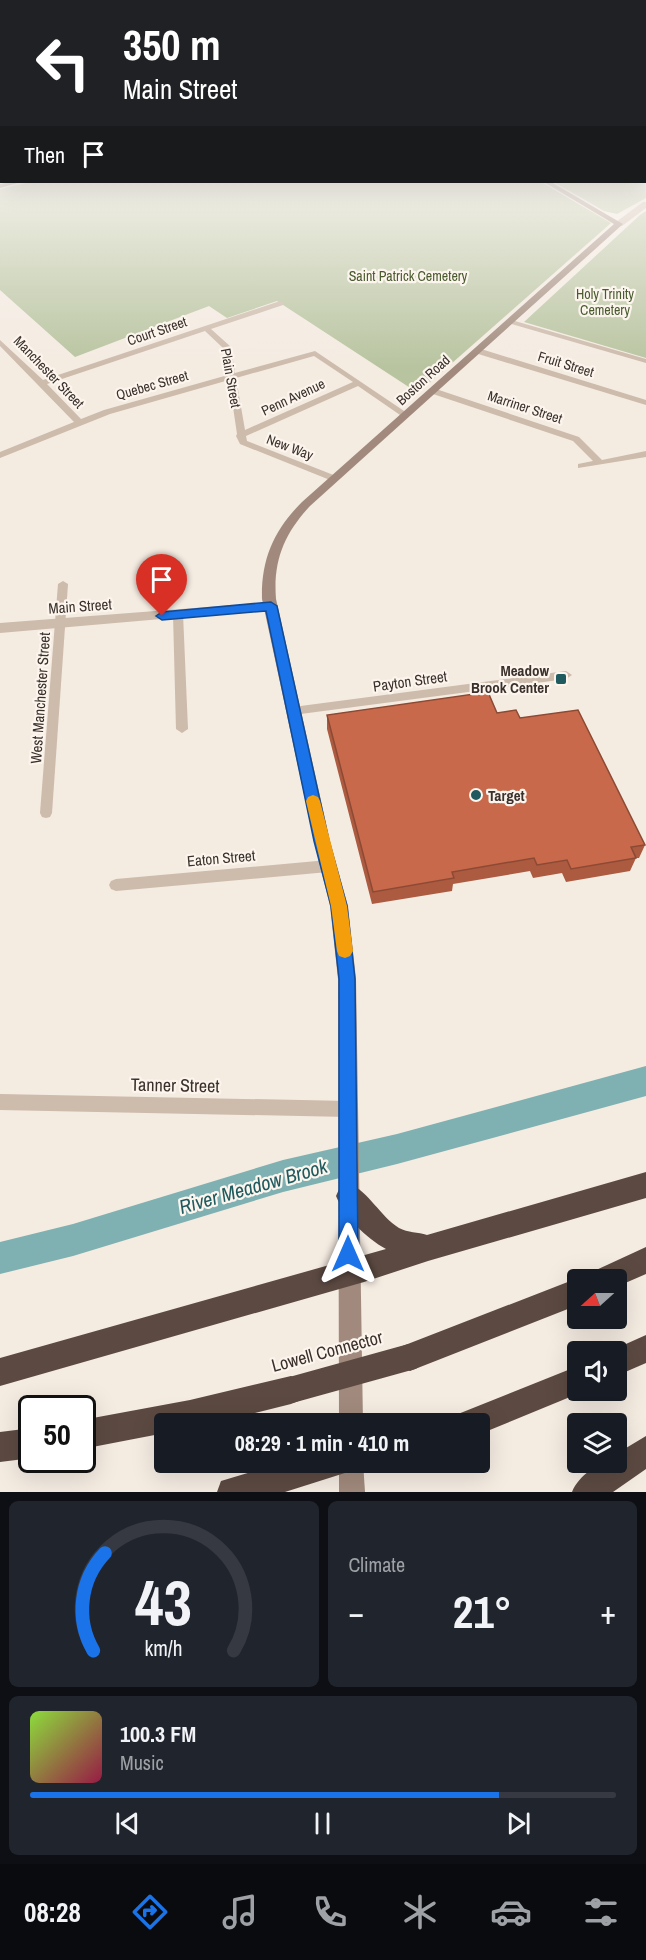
<!DOCTYPE html>
<meta charset="utf-8">
<style>
body{margin:0;font-family:"Archivo Narrow",sans-serif;background:#20242c;color:#f1f3f6;height:100vh;display:flex;flex-direction:column;font-size:22px;white-space:nowrap}
*{box-sizing:border-box;margin:0}
p{font-size:20px;color:#9ea1a6}
.icon{flex:none;width:33px;height:33px;fill:none;stroke:currentColor;stroke-width:2;stroke-linecap:round;stroke-linejoin:round}
.map{position:relative;height:1492px;overflow:hidden}
.side{display:flex;flex-direction:column;gap:9px;padding:9px;background:#0d0f14;flex:1}
.side>*{flex:none}
.hud{position:absolute;left:0px;top:0px;width:646px;height:183px;box-shadow:0 6px 24px #0002;background:#202124;color:#fff;overflow:hidden}
.needle{width:39px;rotate:249deg}
.tools{position:absolute;left:567px;top:1269px;display:grid;gap:12px}
.tools a{display:grid;place-items:center;width:60px;height:60px;border-radius:6px;background:#171b24;box-shadow:0 6px 24px #0002;font-size:30px}
.speed{position:absolute;left:18px;top:1395px;display:flex;gap:12px;font-size:30px;font-weight:700;text-align:center}
.speed>*{display:grid;place-content:center;width:78px;height:78px;border-radius:50%;background:#171b24;box-shadow:0 6px 24px #0002;line-height:1}
.speed .limit{border:3px solid #111;border-radius:9px;background:#fff;color:#111}
.pin{position:absolute;display:grid;place-items:center;width:51px;height:51px;color:#fff;margin:-62px -26px;border-radius:50% 50% 50% 0;rotate:-45deg;box-shadow:0 0 6px #0007}
.pin .icon{rotate:45deg}
.me{position:absolute;width:66px;margin:-33px;rotate:0deg;stroke-linejoin:round;filter:drop-shadow(0 0 4px #0008)}
.turn{display:flex;align-items:center;gap:21px;height:126px;padding:0 24px;font-size:27px}
.turn .icon{width:78px;height:78px;stroke-width:2.5}
.turn b{display:block;font-size:42px;line-height:51px}
.then{display:flex;align-items:center;height:57px;padding:0 24px;background:#0003;gap:12px;font-size:22px}
.big{font-size:45px;font-weight:700;line-height:1.1}
.side .tile{flex:1;display:flex;flex-direction:column;justify-content:center;gap:9px;min-width:0;padding:0 21px;border-radius:9px;background:#20242c}
.side .dial{align-items:center;gap:0}
.dial svg{height:156px;overflow:visible;fill:none;stroke:#363941;stroke-width:7;stroke-linecap:round;text-anchor:middle}
.dial text{fill:#f1f3f6;stroke:none}
.song{display:flex;align-items:center;gap:18px}
.cover{width:72px;height:72px;border-radius:9px;background:linear-gradient(135deg,hsl(90 70% 55%),hsl(340 70% 35%))}
.played{height:6px;border-radius:3px;background:linear-gradient(90deg,#1a73e8 80%,#363941 80%)}
.keys{display:flex;justify-content:space-around;direction:ltr}
.heat{display:flex;justify-content:space-between;align-items:center;font-size:33px;direction:ltr}
.side .tiles{flex:1;display:grid;gap:9px;grid-template-columns:1fr 1fr}
.tile:last-child{grid-column:span 2}
.trip{position:absolute;left:154px;top:1413px;width:336px;height:60px;border-radius:6px;background:#171b24;box-shadow:0 6px 24px #0002;font-weight:700;line-height:60px;text-align:center}
.menu{display:flex;height:96px;justify-content:space-around;align-items:center;background:#090b0e;color:#9ea1a6}
.menu .icon{width:42px;height:42px}
.menu .on{color:#1a73e8}
.menu b{font-size:27px;color:#f1f3f6}
.map>svg:first-child{display:block}
.green{fill:#b8c4a0}
.lines{fill:none;stroke-linecap:round;stroke-linejoin:round}
.river{fill:#7fb0b2;fill-rule:evenodd}
.minor{fill:#cdbbac;fill-rule:evenodd}
.tertiary{fill:#cdbbac;fill-rule:evenodd}
.secondary{fill:#a18a7d;fill-rule:evenodd}
.primary{fill:#7d675c;fill-rule:evenodd}
.motorway{fill:#5c4a42;fill-rule:evenodd}
.motorway-bridge{stroke:#5c4a42;stroke-width:26}
.wall{fill:#ac5a40}
.building{fill:#c8694b;stroke:#8c4a34;stroke-width:1.5}
.route{fill:#1a73e8;stroke:#114b97;stroke-width:1.5}
.slow{fill:#f59e0b}
.poi-dot{fill:#1f5a5e;stroke:#fbf5ee;stroke-width:2}
.labels{text-anchor:middle;dominant-baseline:central;stroke-width:4.5;stroke-linejoin:round;paint-order:stroke}
.far-park-label{font-size:14px;fill:#4a5a2e;stroke:#fbf5ee}
.far-street-label{font-size:14px;fill:#3b302b;stroke:#fbf5ee}
.street-label{font-size:15px;fill:#3b302b;stroke:#fbf5ee}
.poi-label{font-size:15px;font-weight:bold;fill:#3b302b;stroke:#fbf5ee;text-anchor:end}
.near-street-label{font-size:18px;fill:#3b302b;stroke:#fbf5ee}
.near-water-label{font-size:20px;font-style:italic;fill:#1f5a5e;stroke:#fbf5ee}
</style>
<div class="map">
<svg width="646" height="1492" viewBox="0 0 646 1492">
<rect width="100%" height="100%" fill="#f4ebe1"/>
<g class="green">
<polygon points="645,158 646,198 617,214 604,211 554,182 645,182"/>
<polygon points="31,182 541,182 611,223 418,393 277,301 227,318 209,306 75,357 0,290 0,189"/>
<polygon points="646,211 646,358 524,322 640,215"/>
</g>
<g class="lines">
<polygon class="river" points="646,1066 646,1096 397,1164 283,1192 73,1256 0,1274 0,1242 73,1224 283,1160 397,1134"/>
<g class="minor">
<path d="M280 301 284 303 283 305 211 329 231 347 235 373 315 351 410 415 403 417 358 386 246 436 247 441 336 476V480H330L240 444 236 436 237 434 229 380 110 414 0 458V452L74 422 0 346V340L43 380ZM205 331 223 348 228 375 104 410 81 419 47 384ZM314 356 353 382 245 430 236 378Z"/>
<polygon points="508,319 646,359 646,363 508,323"/>
<polygon points="475,349 481,349 646,400 646,405 475,353"/>
<polygon points="430,389 436,389 579,437 602,460 646,451 646,457 578,468 578,464 593,461 573,441 430,393"/>
<polygon points="63,581 68,584 52,813 50,817 46,818 42,817 40,813 58,584"/>
<polygon points="178,610 183,614 188,729 182,733 176,729 173,614"/>
<polygon points="566,671 572,675 566,679 293,715 287,711 293,707"/>
<polygon points="328,860 333,862 335,866 333,870 328,872 116,891 111,889 109,885 111,881 116,879"/>
<polygon points="0,1094 348,1101 354,1103 356,1109 354,1115 348,1117 0,1110"/>
</g>
<g class="tertiary">
<polygon points="643,202 646,202 646,208 622,226 616,226 616,222"/>
<polygon points="271,602 276,603 278,606 276,609 0,633 0,623"/>
</g>
<g class="secondary">
<path d="M544 182H551L623 224 310 506C284 534 273 561 276 599L330 841 348 906 356 979 363 1424H339L338 979 330 906 314 841 262 599C261 559 274 530 302 502L614 224Z"/>
<polygon points="339,1462 363,1462 365,1492 339,1492"/>
</g>
<polygon class="primary" points="10,182 21,182 0,188 0,184"/>
<g class="motorway">
<path d="M646 1172V1198L428 1261 364 1282 0 1386V1358L386 1249C366 1238 345 1217 336 1196L340 1187 349 1183C369 1192 380 1216 399 1228 408 1233 418 1232 427 1235Z"/>
<polygon points="646,1247 646,1274 616,1287 616,1280 590,1280 594,1271"/>
<polygon points="578,1278 583,1280 578,1280 578,1305 410,1371 400,1367 396,1357 400,1347"/>
<polygon points="646,1335 646,1363 616,1376 616,1352 608,1352"/>
<polygon points="578,1366 578,1390 587,1390 480,1434 480,1424 454,1424 458,1414"/>
<polygon points="291,1376 301,1380 305,1390 301,1400 291,1404 210,1424 165,1424 165,1433 82,1449 82,1420 190,1400"/>
<polygon points="32,1428 32,1458 0,1462 0,1432"/>
<path d="M646 1436V1469L613 1492H572C579 1475 598 1462 616 1462V1454Z"/>
<polygon points="284,1462 353,1462 348,1472 285,1492 217,1492 221,1481"/>
</g>
<polyline class="motorway-bridge" points="291,1390 410,1357"/>
</g>
<polygon class="wall" points="497,713 520,718 645,845 639,858 636,858 630,871 566,882 562,873 533,878 530,871 453,884 452,891 372,904 327,729 327,715"/>
<polygon class="building" points="488,692 497,713 516,710 520,718 578,710 645,845 631,847 636,858 571,869 567,860 537,865 534,858 452,872 454,878 373,892 327,715"/>
<linearGradient id="sky" x2="0" y2="1"><stop stop-color="#7eb2d2"/><stop offset="0.43" stop-color="#faf6f2"/><stop offset="1" stop-color="#faf6f2" stop-opacity="0"/></linearGradient>
<rect width="646" height="367" fill="url(#sky)"/>
<polygon class="route" points="271,602 277,606 329,841 347,906 355,979 358,1254 355,1261 348,1264 341,1261 339,1254 339,979 331,906 314,841 266,611 162,620 156,616 162,612"/>
<polygon class="slow" points="313,795 318,797 320,801 347,906 353,951 350,956 345,958 339,956 337,951 331,906 306,801 308,797"/>
<g class="poi-dot">
<rect x="555" y="673" width="12" height="12" rx="3"/>
<circle cx="476" cy="795" r="6"/>
</g>
<g class="labels">
<g class="far-park-label">
<text x="408" y="276">Saint Patrick Cemetery</text>
<text x="605" y="294">Holy Trinity<tspan x="605" dy="16">Cemetery</tspan></text>
</g>
<g class="far-street-label">
<text transform="translate(157 331) rotate(-19)">Court Street</text>
<text transform="translate(566 364) rotate(17)">Fruit Street</text>
<text transform="translate(49 372) rotate(46)">Manchester Street</text>
<text transform="translate(231 378) rotate(80)">Plain Street</text>
<text transform="translate(423 380) rotate(-42)">Boston Road</text>
<text transform="translate(152 385) rotate(-16)">Quebec Street</text>
<text transform="translate(293 397) rotate(-25)">Penn Avenue</text>
<text transform="translate(525 407) rotate(18)">Marriner Street</text>
<text transform="translate(290 447) rotate(21)">New Way</text>
</g>
<g class="street-label">
<text transform="translate(80 606) rotate(-4)">Main Street</text>
<text transform="translate(410 681) rotate(-8)">Payton Street</text>
<text transform="translate(40 698) rotate(-86)">West Manchester Street</text>
<text transform="translate(221 858) rotate(-5)">Eaton Street</text>
</g>
<g class="poi-label">
<text x="549" y="670">Meadow<tspan x="549" dy="17">Brook Center</tspan></text>
<text x="488" y="795" text-anchor="start">Target</text>
</g>
<g class="near-street-label">
<text transform="translate(175 1085) rotate(1)">Tanner Street</text>
<text transform="translate(327 1351) rotate(-15)">Lowell Connector</text>
</g>
<g class="near-water-label">
<text transform="translate(253 1186) rotate(-16)">River Meadow Brook</text>
</g>
</g>
</svg>
<div class="tools">
<a><svg class="needle" viewBox="-14 -14 28 28"><path d="M0-13l5 13h-10z" fill="#e53935"/><path d="M0 13l5-13h-10z" fill="#9ea1a6"/></svg></a>
<a><svg class="icon" aria-label="sound" viewBox="0 0 24 24"><path d="M4 9h4l5-4v14l-5-4H4zM17 9q2 3 0 6"/></svg></a>
<a><svg class="icon" aria-label="layers" viewBox="0 0 24 24"><path d="M12 4l9 5-9 5-9-5zM3 14l9 5 9-5"/></svg></a>
</div>
<div class="speed"><div class="limit">50</div></div>
<div class="pin" style="left:162px;top:616px;background:#d93025"><svg class="icon" aria-label="arrive" viewBox="0 0 24 24"><path d="M6 21V4h12l-3 4 3 4H6"/></svg></div>
<svg class="me" style="left:348px;top:1254px" viewBox="-20 -20 40 40"><path d="M0-17L14 15 0 8-14 15z" fill="#1a73e8" stroke="#fff" stroke-width="4"/></svg>
<div class="trip">08:29 · 1 min · 410 m</div>
<div class="hud">
<div class="turn"><svg class="icon" aria-label="left" viewBox="0 0 24 24"><path d="M17 20v-9H6M10 6l-5 5 5 5"/></svg><div><b>350 m</b>Main Street</div></div>
<div class="then">Then<svg class="icon" aria-label="arrive" viewBox="0 0 24 24"><path d="M6 21V4h12l-3 4 3 4H6"/></svg></div>
</div>
</div>
<section class="side">
<div class="tiles">
<div class="tile dial"><svg viewBox="0 0 100 80">
<path d="M14 69A42 42 0 1 1 86 69"/>
<path d="M14 69A42 42 0 0 1 20 19" stroke="#1a73e8"/>
<text x="50" y="56" font-size="32" font-weight="700">43</text>
<text x="50" y="72" font-size="11">km/h</text>
</svg></div>
<div class="tile"><p>Climate</p>
<div class="heat"><a>−</a><b class="big">21°</b><a>+</a></div>
</div>
<div class="tile">
<div class="song"><i class="cover"></i><div><b>100.3 FM</b><p>Music</p></div></div>
<div class="played"></div>
<div class="keys"><svg class="icon" aria-label="previous" viewBox="0 0 24 24"><path d="M18 5L8 12l10 7zM5 5v14"/></svg><svg class="icon" aria-label="pause" viewBox="0 0 24 24"><path d="M8 5v14M16 5v14"/></svg><svg class="icon" aria-label="next" viewBox="0 0 24 24"><path d="M6 5l10 7-10 7zM19 5v14"/></svg></div>
</div>
</div>
</section>
<nav class="menu">
<b>08:28</b>
<svg class="icon on" aria-label="directions" viewBox="0 0 24 24"><path d="M12 3l9 9-9 9-9-9zM9 14v-3h6M13 9l2 2-2 2"/></svg>
<svg class="icon" aria-label="music" viewBox="0 0 24 24"><path d="M9 18V5l10-2v13"/><circle cx="6" cy="18" r="3"/><circle cx="16" cy="16" r="3"/></svg>
<svg class="icon" aria-label="phone" viewBox="0 0 24 24"><path d="M5 4h4l2 5-3 2q2 4 5 5l2-3 5 2v4C11 20 4 13 5 4z"/></svg>
<svg class="icon" aria-label="climate" viewBox="0 0 24 24"><path d="M12 3v18M4 7l16 10M4 17L20 7"/></svg>
<svg class="icon" aria-label="car" viewBox="0 0 24 24"><path d="M5 17H2v-5l4-1 3-4h7l3 4 3 1v5h-3M9 17h6M6 11h13"/><circle cx="7" cy="17" r="2"/><circle cx="17" cy="17" r="2"/></svg>
<svg class="icon" aria-label="filters" viewBox="0 0 24 24"><path d="M4 7h16M4 17h16"/><circle cx="9" cy="7" r="2"/><circle cx="15" cy="17" r="2"/></svg>
</nav>
